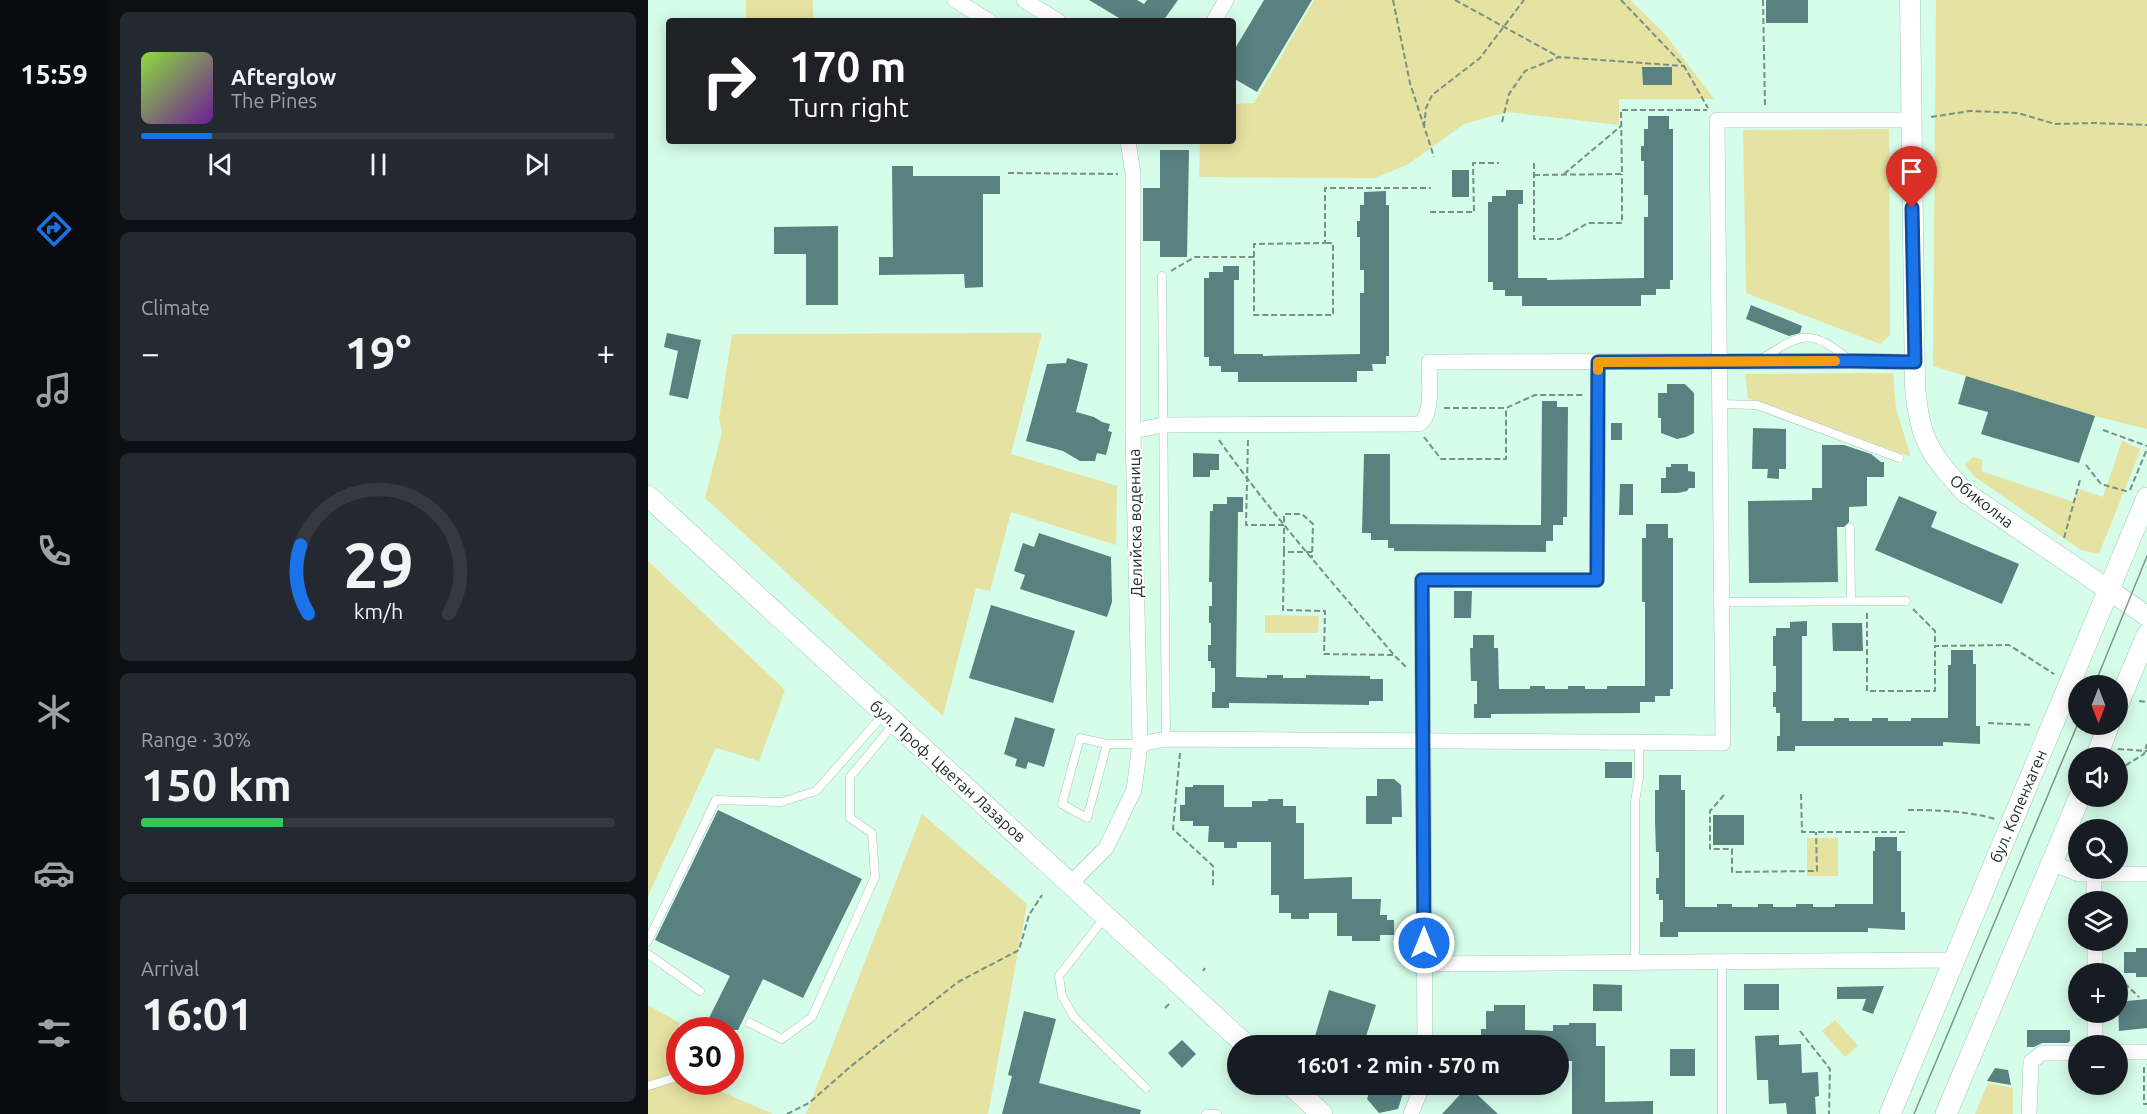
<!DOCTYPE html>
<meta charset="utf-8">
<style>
body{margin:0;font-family:Ubuntu,sans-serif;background:#242831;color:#f1f3f6;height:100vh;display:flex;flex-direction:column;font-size:22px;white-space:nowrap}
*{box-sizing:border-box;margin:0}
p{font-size:20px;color:#9ea1a6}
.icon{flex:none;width:33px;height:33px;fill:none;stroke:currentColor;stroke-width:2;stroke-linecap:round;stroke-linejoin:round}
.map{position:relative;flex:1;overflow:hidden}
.side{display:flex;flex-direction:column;gap:12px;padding:12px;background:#0d0f14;width:540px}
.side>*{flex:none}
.hud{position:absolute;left:18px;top:18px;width:570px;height:126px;border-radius:6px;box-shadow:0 3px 15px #0003;background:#202124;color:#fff;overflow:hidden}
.needle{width:39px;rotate:180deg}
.tools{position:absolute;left:1420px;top:675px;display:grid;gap:12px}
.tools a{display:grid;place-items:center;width:60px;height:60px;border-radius:50%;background:#171b24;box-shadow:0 3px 15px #0003;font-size:30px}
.speed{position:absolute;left:18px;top:1017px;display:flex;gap:12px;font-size:30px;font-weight:700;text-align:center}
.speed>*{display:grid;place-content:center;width:78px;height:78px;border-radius:50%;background:#171b24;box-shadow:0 3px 15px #0003;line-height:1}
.speed .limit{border:9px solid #d22;background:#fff;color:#111}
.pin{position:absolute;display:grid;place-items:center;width:51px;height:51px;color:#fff;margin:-62px -26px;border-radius:50% 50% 50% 0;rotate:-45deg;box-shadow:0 0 6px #0007}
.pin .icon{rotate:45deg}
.me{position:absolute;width:66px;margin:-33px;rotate:0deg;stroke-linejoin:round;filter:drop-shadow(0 0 4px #0008)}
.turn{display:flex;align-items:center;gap:21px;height:126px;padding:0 24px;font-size:27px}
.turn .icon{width:78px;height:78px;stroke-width:2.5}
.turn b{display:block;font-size:42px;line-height:51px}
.big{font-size:45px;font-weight:700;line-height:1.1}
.side .widget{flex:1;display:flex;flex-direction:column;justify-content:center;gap:9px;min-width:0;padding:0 21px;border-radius:9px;background:#242831}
.side .dial{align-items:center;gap:0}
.dial svg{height:156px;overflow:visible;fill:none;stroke:#363941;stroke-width:7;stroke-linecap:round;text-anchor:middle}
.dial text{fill:#f1f3f6;stroke:none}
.song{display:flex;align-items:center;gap:18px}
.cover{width:72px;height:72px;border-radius:9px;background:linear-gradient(135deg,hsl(90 70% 55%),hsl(280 70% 35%))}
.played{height:6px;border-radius:3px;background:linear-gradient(90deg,#1a73e8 15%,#363941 15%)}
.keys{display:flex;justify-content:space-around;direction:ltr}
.heat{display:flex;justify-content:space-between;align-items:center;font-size:33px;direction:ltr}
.charge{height:9px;border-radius:4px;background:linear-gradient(90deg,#34c759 30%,#363941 0)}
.trip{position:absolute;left:579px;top:1035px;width:342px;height:60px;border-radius:30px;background:#171b24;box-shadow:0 3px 15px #0003;font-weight:700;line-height:60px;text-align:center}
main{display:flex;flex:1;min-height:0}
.menu{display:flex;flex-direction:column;width:108px;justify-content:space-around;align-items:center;background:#090b0e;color:#9ea1a6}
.menu .icon{width:42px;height:42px}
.menu .on{color:#1a73e8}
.menu b{font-size:27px;color:#f1f3f6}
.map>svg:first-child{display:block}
.green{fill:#e6e2a2}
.building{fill:#588180}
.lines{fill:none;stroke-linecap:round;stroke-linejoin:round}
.service-casing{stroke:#a2c6b5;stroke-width:9}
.minor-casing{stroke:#a2c6b5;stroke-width:16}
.tertiary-casing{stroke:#a2c6b5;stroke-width:21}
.secondary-casing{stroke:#a2c6b5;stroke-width:22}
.path{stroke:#779185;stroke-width:2;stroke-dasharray:6 3;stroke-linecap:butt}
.service{stroke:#fff;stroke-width:8}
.minor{stroke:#fff;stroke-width:15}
.tertiary{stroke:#fff;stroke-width:20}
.secondary{stroke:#fff;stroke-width:21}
.tram{stroke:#7e988c;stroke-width:1.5}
.route-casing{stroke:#114b97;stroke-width:15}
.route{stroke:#1a73e8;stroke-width:10}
.slow{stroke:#f59e0b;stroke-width:10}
.labels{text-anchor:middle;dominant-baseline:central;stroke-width:4.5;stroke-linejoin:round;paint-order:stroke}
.street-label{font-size:16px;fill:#212f29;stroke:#fff}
</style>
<main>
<nav class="menu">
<b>15:59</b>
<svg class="icon on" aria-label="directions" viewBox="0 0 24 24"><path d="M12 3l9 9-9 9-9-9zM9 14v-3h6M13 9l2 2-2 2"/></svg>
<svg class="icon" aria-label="music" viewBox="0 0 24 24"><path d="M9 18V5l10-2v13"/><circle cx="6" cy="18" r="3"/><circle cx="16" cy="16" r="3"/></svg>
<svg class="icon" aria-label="phone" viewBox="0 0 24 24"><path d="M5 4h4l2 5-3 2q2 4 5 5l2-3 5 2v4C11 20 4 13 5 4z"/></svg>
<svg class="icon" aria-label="climate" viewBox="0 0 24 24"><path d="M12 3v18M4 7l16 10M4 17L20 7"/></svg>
<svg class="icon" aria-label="car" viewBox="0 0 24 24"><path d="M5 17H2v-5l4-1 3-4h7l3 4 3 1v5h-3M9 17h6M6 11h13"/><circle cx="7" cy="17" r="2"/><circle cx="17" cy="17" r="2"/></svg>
<svg class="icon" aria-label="filters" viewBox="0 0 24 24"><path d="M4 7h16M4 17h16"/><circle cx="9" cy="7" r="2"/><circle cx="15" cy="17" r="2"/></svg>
</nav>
<section class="side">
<div class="widget">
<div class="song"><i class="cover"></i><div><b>Afterglow</b><p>The Pines</p></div></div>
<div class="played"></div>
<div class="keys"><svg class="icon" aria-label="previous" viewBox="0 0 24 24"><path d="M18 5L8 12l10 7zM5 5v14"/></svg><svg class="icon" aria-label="pause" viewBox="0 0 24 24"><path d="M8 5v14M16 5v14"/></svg><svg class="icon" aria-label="next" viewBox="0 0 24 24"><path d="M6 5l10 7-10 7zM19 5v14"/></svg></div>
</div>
<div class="widget"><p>Climate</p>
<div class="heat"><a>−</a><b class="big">19°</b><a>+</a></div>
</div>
<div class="widget dial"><svg viewBox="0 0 100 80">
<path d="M14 69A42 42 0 1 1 86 69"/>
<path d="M14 69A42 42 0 0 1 10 34" stroke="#1a73e8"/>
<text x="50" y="56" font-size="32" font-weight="700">29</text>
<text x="50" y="72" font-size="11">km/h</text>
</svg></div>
<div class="widget"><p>Range · 30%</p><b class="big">150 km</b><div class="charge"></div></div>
<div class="widget"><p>Arrival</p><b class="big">16:01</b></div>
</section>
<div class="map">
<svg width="1499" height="1114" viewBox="0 0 1499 1114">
<rect width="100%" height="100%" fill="#d6fcea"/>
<g class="green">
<rect x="98" y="0" width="67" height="21"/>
<polygon points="666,0 982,0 1016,33 1066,99 971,99 971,125 859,112 816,124 759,165 726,178 551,177 552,141 585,141 585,104 606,103"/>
<polygon points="1288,0 1499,0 1499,429 1447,416 1285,366"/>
<polygon points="1241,129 1242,335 1232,344 1098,293 1095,130"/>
<polygon points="394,333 363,454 469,486 468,545 363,512 342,591 328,588 295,716 57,498 74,432 71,419 84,334"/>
<polygon points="1245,373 1248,409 1263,457 1100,398 1097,374"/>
<polygon points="1474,441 1493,449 1451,554 1433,550 1327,477 1317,465 1325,457 1335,460 1333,471 1426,502 1431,489 1455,497"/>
<polygon points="0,561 137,690 111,761 68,748 0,896"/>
<polygon points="617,615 671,616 670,633 617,633"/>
<polygon points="274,814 379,904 340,1114 158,1114"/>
<rect x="1159" y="838" width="31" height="38"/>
<polygon points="0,1005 32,1023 18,1066 31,1073 32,1082 51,1082 125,1114 0,1114"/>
<polygon points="1187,1020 1210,1046 1197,1057 1174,1031"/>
<polygon points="1340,1083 1365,1088 1365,1114 1327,1114"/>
</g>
<g class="building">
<polygon points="441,0 489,0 496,4 499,0 530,0 515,21 476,21"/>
<polygon points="616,0 664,0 609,92 585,78 585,52"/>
<rect x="1118" y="0" width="42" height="23"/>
<polygon points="994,67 1024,67 1024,85 995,85"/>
<polygon points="1000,116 1021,116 1021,129 1025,129 1025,280 1022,280 1022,289 1008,289 1008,295 993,295 993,306 874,306 874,296 857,296 857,290 845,290 845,282 840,282 840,202 844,202 844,196 858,196 858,190 875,190 875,204 870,204 870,278 899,278 899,280 996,278 996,217 1000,217 1000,195 996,195 996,161 993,161 993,146 996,146 996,129 1000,129"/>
<polygon points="512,150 541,150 539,257 512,257 512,241 495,241 495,188 512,188"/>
<polygon points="244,166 265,166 265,176 352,176 352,194 335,194 335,287 317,288 316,274 231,275 231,257 245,257"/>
<rect x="804" y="170" width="17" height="27"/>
<polygon points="738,191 738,205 741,205 741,356 738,356 738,364 724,364 725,371 709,371 709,382 590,382 590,372 573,372 573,366 561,366 561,357 556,357 556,278 561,278 561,272 575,272 575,266 591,266 591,280 586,280 586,354 615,354 615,356 712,354 712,293 716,293 716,270 712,270 712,237 709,237 709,221 712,221 712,205 716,205 716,192"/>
<polygon points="190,226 190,305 158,305 158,254 126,254 126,227"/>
<polygon points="1103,305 1154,326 1152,333 1141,336 1098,319"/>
<polygon points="19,333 53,340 40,399 21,395 30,351 16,347"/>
<polygon points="419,358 440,364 428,412 446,417 454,422 462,424 460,431 464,432 458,455 449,453 447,461 432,461 415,451 378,441 399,364 418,363"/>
<polygon points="1318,376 1447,416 1431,463 1333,434 1340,412 1310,404"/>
<polygon points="1019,384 1037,384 1046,393 1046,433 1038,437 1029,439 1013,433 1013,418 1010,418 1010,393 1019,393"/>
<polygon points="894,401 909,401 909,407 920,407 919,517 915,517 915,525 905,525 905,541 898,541 898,552 746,551 746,548 740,548 740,540 723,540 723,533 714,533 716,454 742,454 742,524 893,525"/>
<rect x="963" y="423" width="11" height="17"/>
<polygon points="1105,428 1138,429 1138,469 1131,469 1131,479 1119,478 1120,469 1104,469"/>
<polygon points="1174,445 1196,445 1223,454 1233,462 1236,462 1236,477 1219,477 1219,506 1201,507 1201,522 1196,527 1189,527 1190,582 1101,583 1100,501 1164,500 1164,488 1174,488"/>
<polygon points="545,453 571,454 571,470 562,470 562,477 545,477"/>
<polygon points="1023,464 1040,464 1040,471 1047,472 1047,488 1041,488 1039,491 1030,493 1013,493 1013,478 1018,478 1018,467 1023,467"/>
<polygon points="972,484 985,484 985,515 971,515"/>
<polygon points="1251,496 1289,512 1283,527 1371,564 1354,604 1227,550"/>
<polygon points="579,497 595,497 595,512 590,512 588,677 619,678 619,675 635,675 635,678 658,678 658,675 722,676 722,679 735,679 735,701 721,701 721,705 581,703 581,708 564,708 564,692 567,692 567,668 563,668 563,661 560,661 560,645 563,645 563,623 561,623 561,606 564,606 564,582 561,582 562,511 565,511 565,504 579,504"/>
<polygon points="998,524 1020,524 1020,538 1025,538 1025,689 1022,689 1022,696 1007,696 1007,702 992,702 992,713 843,714 843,718 826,718 826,704 829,704 829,681 823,681 822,648 825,648 825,635 846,635 846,648 850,648 851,689 882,689 882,686 897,686 897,689 920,689 920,686 937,686 937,689 959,689 959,686 997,686 997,602 994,602 994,538 998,538"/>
<polygon points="391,533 463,557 464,602 459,617 372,589 377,575 366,571 375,543 386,547"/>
<polygon points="806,591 824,591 823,618 806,618"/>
<polygon points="343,605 427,631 405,703 321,678"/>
<polygon points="1159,621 1159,636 1154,636 1154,721 1186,721 1186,718 1201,718 1201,721 1224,721 1224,718 1240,718 1240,721 1263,721 1263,718 1300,718 1300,665 1303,665 1303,650 1325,650 1325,664 1328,664 1328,726 1332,726 1332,744 1295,742 1295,746 1147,746 1147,751 1129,751 1129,736 1132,736 1132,713 1128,713 1128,707 1125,707 1125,692 1128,692 1128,666 1125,666 1125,636 1128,636 1128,628 1142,628 1142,622"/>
<polygon points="1184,623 1214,623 1215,651 1185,651"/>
<polygon points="367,717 407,729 396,767 380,762 378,769 367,766 369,759 356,754"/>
<rect x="957" y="762" width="27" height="16"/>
<polygon points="1011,775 1033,775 1033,790 1037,790 1037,907 1069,907 1069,904 1084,904 1084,907 1110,907 1110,904 1125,904 1125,907 1148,907 1148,904 1165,904 1165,907 1187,907 1187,904 1225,904 1225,851 1227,851 1227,837 1249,837 1249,851 1253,851 1253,912 1257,912 1257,930 1220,928 1220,932 1030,932 1030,937 1012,937 1012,922 1015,922 1015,900 1011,900 1011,894 1008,894 1008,878 1011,878 1011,852 1008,852 1007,821 1007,790 1011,790"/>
<polygon points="729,779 746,779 753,785 754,817 744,817 744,824 718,824 718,796 729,796"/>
<polygon points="545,785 576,785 576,807 604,807 604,801 620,801 620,799 635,799 635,806 648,806 648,823 656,823 656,879 704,877 704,899 733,899 732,915 739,915 739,920 746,920 746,935 732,935 732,941 704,941 704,936 689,936 689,913 661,913 661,919 643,919 643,913 631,913 631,895 623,895 623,842 589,842 589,848 576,848 576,842 560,842 561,826 545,826 545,821 532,821 532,805 537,805 537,787 545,787"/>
<polygon points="70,810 214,879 155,998 115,979 90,1030 58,1030 60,1025 58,1024 82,976 7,940"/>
<rect x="1065" y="815" width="31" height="30"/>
<polygon points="1488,948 1499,948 1499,977 1488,977 1488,973 1476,973 1476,952 1488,952"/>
<polygon points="945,984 974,985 974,1011 945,1011"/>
<rect x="1096" y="984" width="35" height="26"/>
<polygon points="1236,986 1225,1014 1214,1010 1218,999 1189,999 1189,987"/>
<polygon points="681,990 728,1005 715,1046 677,1046 667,1036"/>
<polygon points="1499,999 1499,1028 1471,1031 1470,1002"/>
<polygon points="846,1005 877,1005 877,1030 905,1031 905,1025 921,1025 921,1023 948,1023 948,1046 957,1046 957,1102 1005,1101 1005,1114 924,1114 924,1061 910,1061 910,1046 833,1044 833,1029 838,1029 838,1011 846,1011"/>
<polygon points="376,1011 408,1019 391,1083 493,1110 492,1114 354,1114 364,1076 360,1075"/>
<polygon points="1379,1030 1422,1030 1422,1041 1420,1043 1394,1043 1386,1047 1379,1047"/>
<polygon points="1131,1035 1131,1045 1153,1044 1154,1073 1170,1072 1171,1096 1167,1097 1168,1114 1139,1114 1138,1103 1121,1104 1120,1080 1109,1080 1107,1036"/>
<polygon points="534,1040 548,1054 534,1068 520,1053"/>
<rect x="1022" y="1049" width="25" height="27"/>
<polygon points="1347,1068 1360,1070 1363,1085 1339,1081"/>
<polygon points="724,1084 758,1084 750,1109 731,1113 719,1099"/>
<polygon points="820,1086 850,1114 794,1114"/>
</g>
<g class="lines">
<g class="service-casing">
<g id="service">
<polyline points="514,276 518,739"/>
<path d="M1115 358C1157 331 1163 330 1202 360"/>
<polyline points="1072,404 1109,405 1251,458"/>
<polyline points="1202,528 1203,601"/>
<polyline points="1074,602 1258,601"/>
<polyline points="459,744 439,818 414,804 432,738 459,744 492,744"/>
<polyline points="457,917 411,976 414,996 426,1017 498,1088"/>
<polyline points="0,941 68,800 133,802 168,791 236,714"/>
<polyline points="0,954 52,991"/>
<polyline points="987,962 987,801 991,778 991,743"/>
<polyline points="1074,962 1074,1114"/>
<polyline points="102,1023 134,1039 164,1017 227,877 224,833 202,818 202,777 246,724"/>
<polyline points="0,1086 32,1076"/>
<polyline points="558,1114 569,1114"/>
</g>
</g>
<g class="minor-casing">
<g id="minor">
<polyline points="307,0 341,21"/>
<polyline points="376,0 410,21"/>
<polyline points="566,21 578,0"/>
<path d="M485 431 515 425 771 424C786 415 781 379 781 362L1203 361 1267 362"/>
<polyline points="492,744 518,739 1075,743 1069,120 1263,120"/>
<polyline points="1404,863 1431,874 1499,874"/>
<polyline points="1446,874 1446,902"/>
<polyline points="423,883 458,848 486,790 492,744 485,431 485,174 480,141"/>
<polyline points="1447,940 1447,974"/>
<polyline points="776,964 1306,960"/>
<polyline points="1447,1012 1447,1046"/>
<polyline points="777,1046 774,580 949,580 950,362"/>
<polyline points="1470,1052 1499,1052"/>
<polyline points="763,1114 775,1084"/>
<polyline points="1381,1114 1383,1062 1394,1053 1431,1053"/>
</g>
</g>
<g class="tertiary-casing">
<path id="tertiary" d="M1262 0 1267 386C1271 438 1282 456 1318 493L1499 616"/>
</g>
<g class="secondary-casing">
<g id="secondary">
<polyline points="0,496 599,1046"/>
<polyline points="1470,704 1499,635"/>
<polyline points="1448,758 1461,724"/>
<polyline points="642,1084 674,1114"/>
<polyline points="1242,1114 1499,498"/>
<polyline points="1298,1114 1432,796"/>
</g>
</g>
<g class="path">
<polyline points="745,0 762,83 786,157"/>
<polyline points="807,0 911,57"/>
<polyline points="973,0 1036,66 1060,108"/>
<polyline points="1115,0 1117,105"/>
<polyline points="1283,117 1322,111 1370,113 1407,124 1448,123 1499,125"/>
<polyline points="854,122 861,94 877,71 911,57 1036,66"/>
<polyline points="776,127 778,108 784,95 832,58 876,0"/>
<polyline points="886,163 886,239 912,239 940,223 974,223 974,174"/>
<polyline points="360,173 470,174"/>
<polyline points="916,174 973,126"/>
<polyline points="886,175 974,174 973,110 1059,110"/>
<polyline points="782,212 826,212 825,163 851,163"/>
<polyline points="606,257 606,244 677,243 677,188 783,188"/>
<polyline points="523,271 547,257 606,257 606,315 685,315 685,243 677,243"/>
<polyline points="796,408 858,408 887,395 935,395"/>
<polyline points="1455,430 1499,446"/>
<polyline points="776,437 793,459 858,459 858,408"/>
<path d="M571 440C624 515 686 584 746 655L760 669"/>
<polyline points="600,440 598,525 636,525 636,514 654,514 665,524 664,558"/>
<polyline points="1438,465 1453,484 1481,492"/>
<polyline points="1482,490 1499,449"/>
<polyline points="1416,538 1432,480"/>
<polyline points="636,552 636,525"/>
<polyline points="664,552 636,552 635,610 677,611 676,654 746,655"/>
<polyline points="1265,609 1287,631 1287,646"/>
<polyline points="1219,613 1219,691 1287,691 1287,646 1361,645 1406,674"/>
<polyline points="1491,701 1499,702"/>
<polyline points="1340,723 1385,725"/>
<polyline points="1470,749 1499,751"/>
<polyline points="532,753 525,829 565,866 565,887"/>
<polyline points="1470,770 1496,754 1499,744"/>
<polyline points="1424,780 1431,764"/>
<polyline points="1153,794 1154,832 1260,832"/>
<polyline points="1076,795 1062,811 1062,849 1084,849 1084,872 1169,871 1168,832"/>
<path d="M1260 810C1289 810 1319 811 1347 819"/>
<polyline points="555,971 557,968"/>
<polyline points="1470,977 1491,997"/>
<polyline points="517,1008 521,1004"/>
<polyline points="1152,1031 1182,1069 1181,1114"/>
<polyline points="1496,1067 1496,1104 1499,1104"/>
<polyline points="139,1114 161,1103 202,1067 310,982 371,950 381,915 394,895"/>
</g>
<use href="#service" class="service"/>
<use href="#minor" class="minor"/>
<use href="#tertiary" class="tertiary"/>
<use href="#secondary" class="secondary"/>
<g class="tram">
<polyline points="1446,686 1499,556"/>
<polyline points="1266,1114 1431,721"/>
</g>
</g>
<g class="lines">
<g class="route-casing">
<polyline id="route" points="776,943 774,580 949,580 950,362 1203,361 1267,362 1264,208"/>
</g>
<use href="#route" class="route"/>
<polyline class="slow" points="950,370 950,362 1187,361"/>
</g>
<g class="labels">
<g class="street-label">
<text transform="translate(1334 501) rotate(38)">Обиколна</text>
<text transform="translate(487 523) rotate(-91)">Делийска воденица</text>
<text transform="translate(300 771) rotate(42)">бул. Проф. Цветан Лазаров</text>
<text transform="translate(1370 806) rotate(-67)">бул. Копенхаген</text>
</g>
</g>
</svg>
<div class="tools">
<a><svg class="needle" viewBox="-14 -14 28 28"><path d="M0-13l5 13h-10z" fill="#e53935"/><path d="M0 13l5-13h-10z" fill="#9ea1a6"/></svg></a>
<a><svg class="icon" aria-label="sound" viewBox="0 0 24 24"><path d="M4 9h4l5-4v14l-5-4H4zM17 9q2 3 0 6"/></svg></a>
<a><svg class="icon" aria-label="search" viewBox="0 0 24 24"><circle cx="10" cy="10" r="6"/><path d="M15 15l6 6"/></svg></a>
<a><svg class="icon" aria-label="layers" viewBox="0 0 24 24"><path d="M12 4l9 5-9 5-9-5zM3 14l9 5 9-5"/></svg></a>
<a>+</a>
<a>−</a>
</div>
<div class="speed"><div class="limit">30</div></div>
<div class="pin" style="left:1264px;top:208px;background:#d93025"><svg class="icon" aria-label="arrive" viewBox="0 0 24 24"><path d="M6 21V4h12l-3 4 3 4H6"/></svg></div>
<svg class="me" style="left:776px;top:943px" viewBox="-20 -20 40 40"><circle r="17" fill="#1a73e8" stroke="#fff" stroke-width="3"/><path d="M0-11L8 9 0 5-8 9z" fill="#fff"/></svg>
<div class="trip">16:01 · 2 min · 570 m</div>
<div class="hud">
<div class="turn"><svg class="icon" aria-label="right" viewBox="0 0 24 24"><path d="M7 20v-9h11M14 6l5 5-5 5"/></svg><div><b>170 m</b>Turn right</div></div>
</div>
</div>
</main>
